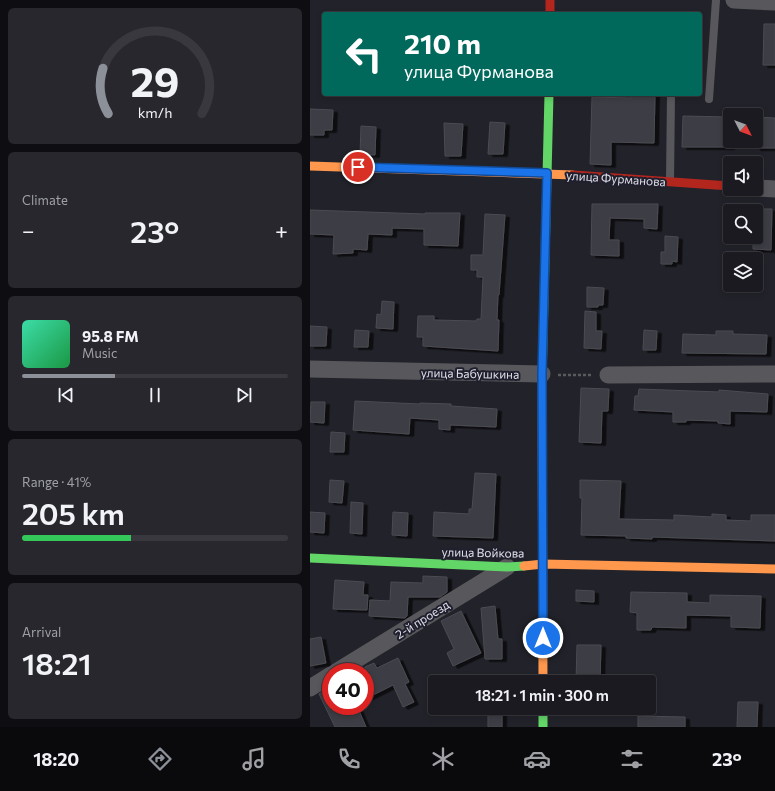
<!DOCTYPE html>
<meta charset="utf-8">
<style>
body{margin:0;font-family:Commissioner,sans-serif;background:#27272d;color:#f1f3f6;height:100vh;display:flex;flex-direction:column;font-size:15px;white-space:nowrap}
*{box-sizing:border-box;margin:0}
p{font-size:13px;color:#9fa1a5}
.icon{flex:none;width:22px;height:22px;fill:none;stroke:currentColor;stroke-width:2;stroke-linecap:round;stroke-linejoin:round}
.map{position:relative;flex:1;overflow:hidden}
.panel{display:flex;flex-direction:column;gap:8px;padding:8px;background:#0e0e12;width:310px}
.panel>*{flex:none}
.top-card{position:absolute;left:12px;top:12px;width:380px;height:84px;border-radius:4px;box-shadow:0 2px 6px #0003,0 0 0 1px #38383e;background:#00695c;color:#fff;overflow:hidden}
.needle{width:26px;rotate:132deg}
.fabs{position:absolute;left:413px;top:108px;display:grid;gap:8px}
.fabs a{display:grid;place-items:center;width:40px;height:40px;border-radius:4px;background:#1a1a20;box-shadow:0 2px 6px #0003,0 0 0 1px #38383e;font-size:20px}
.speed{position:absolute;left:12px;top:663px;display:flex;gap:8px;font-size:20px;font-weight:700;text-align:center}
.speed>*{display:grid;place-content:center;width:52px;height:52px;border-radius:50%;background:#1a1a20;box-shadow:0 2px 6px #0003,0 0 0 1px #38383e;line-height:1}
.speed .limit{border:6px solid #d22;background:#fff;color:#111}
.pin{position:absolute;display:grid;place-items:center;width:34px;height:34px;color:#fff;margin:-17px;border:2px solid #fff;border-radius:50%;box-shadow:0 1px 4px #0007}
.me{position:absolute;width:44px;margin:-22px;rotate:0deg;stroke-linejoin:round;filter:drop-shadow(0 0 3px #0008)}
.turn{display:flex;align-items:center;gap:14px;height:84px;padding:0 16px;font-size:18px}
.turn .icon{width:52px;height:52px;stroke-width:2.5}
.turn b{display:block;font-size:28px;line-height:34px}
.big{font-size:30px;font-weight:600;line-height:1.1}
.panel .widget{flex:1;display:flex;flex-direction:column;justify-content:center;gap:6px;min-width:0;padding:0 14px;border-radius:6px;background:#27272d}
.panel .dial{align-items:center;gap:0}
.dial svg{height:104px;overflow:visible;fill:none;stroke:#38383e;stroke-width:7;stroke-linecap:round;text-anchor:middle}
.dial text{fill:#f1f3f6;stroke:none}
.song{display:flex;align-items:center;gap:12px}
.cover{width:48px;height:48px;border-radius:6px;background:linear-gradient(135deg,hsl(160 70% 55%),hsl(140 70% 35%))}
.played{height:4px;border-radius:2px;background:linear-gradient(90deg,#8c9099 35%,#38383e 35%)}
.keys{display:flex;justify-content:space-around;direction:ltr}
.heat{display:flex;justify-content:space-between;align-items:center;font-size:22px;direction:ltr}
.charge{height:6px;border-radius:3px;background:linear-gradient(90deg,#34c759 41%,#38383e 0)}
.trip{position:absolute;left:118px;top:675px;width:228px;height:40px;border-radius:4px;background:#1a1a20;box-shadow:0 2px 6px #0003,0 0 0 1px #38383e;font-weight:600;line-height:40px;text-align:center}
.menu{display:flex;height:64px;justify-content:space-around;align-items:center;background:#0a0a0d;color:#9fa1a5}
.menu .icon{width:28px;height:28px}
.menu .selected{color:#8c9099}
.menu b{font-size:18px;color:#f1f3f6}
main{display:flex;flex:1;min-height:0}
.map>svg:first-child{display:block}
.building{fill:#3c3c45;stroke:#4b4b52;filter:url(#shadow)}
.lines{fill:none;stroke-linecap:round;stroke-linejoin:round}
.path{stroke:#5a5a5e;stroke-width:2.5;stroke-dasharray:3 2;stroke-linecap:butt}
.lane{stroke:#58585c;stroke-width:8}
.street{stroke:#58585c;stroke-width:17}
.fast{stroke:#63d668;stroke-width:9}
.slow{stroke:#ff974d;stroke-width:9}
.jam{stroke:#b3261e;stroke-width:9}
.route-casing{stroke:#114b97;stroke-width:10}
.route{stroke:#1a73e8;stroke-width:7}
.labels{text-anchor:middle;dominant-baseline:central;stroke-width:4;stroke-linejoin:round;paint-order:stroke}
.street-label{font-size:12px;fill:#dfe0e9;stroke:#1f1f2e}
</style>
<main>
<section class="panel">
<div class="widget dial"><svg viewBox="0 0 100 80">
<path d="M14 69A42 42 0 1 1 86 69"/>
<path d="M14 69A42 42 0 0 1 10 34" stroke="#8c9099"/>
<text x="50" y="56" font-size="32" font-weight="700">29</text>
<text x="50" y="72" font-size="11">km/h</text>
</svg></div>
<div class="widget"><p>Climate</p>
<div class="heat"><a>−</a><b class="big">23°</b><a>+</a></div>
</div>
<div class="widget">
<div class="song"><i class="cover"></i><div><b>95.8 FM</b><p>Music</p></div></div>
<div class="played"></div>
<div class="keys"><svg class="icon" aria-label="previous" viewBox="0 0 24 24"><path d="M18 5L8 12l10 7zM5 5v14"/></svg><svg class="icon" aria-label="pause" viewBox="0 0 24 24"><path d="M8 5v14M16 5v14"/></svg><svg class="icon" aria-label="next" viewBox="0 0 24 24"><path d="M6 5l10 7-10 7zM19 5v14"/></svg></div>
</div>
<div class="widget"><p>Range · 41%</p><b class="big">205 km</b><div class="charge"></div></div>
<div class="widget"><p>Arrival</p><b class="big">18:21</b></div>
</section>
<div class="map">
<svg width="465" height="727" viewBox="0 0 465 727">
<defs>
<filter id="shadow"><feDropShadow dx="4.5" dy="2.5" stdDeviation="0" flood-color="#0009"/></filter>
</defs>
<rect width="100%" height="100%" fill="#22222a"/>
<g class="building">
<polygon points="454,24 465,24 465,65 453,65"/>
<polygon points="321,94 345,94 344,143 301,142 301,165 280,164 282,97 321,98"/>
<polygon points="0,109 23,110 22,130 14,130 14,135 0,135"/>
<polygon points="373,116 420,117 420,147 372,147"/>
<polygon points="446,117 465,118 465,148 446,148"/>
<polygon points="180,122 195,123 193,154 178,154"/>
<polygon points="134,123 153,124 151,156 135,156"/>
<polygon points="51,126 66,127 65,155 50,154"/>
<polygon points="282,204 348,204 347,229 334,228 334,219 300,218 299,240 309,240 309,256 281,255"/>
<polygon points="448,209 462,209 461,250 443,249 443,237 446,237"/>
<polygon points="0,210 115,214 115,213 150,213 148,246 114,245 114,229 82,228 82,235 58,234 57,250 43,249 43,253 23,254 24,235 0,234"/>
<polygon points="175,214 195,215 189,295 188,295 187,320 189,320 188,351 113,346 113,337 107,337 108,316 124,316 124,320 166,321 167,319 171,319 173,277 167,277 167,270 161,270 161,255 173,255"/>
<polygon points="355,236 368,237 367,262 362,261 362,264 351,264 351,252 355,252"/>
<polygon points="277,287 294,288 293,305 288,305 288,307 277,307"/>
<polygon points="72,301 84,302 83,329 66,328 67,314 71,315"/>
<polygon points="275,311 286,312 286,331 292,331 291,349 274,348"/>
<polygon points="0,326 17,327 16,346 0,346"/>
<polygon points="45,330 59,331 58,347 44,347"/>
<polygon points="334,330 347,331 346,350 333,350"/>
<polygon points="406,331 423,331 423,334 457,335 456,354 372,353 373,334 406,335"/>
<polygon points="271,388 299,389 298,411 292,411 291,443 269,442"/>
<polygon points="329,389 409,392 409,390 458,394 457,412 420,411 420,424 408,423 408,421 376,420 376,422 363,422 363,412 324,410 325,396 328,396"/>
<polygon points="45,401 110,404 110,403 141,404 141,406 187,409 186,427 140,425 140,430 129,429 129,420 100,418 99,434 43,430"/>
<polygon points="1,402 15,402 14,423 0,422"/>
<polygon points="21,432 35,433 34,452 20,452"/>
<polygon points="165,473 186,474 183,538 123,536 124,512 159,514 159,509 162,509"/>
<polygon points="20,480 34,481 32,503 19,502"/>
<polygon points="270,480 311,481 309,519 364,520 364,515 402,517 402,514 416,515 416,520 441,521 441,515 465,515 465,541 342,537 342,539 316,538 316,536 271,535 272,498 270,498"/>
<polygon points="41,502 53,503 52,534 40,533"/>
<polygon points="0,512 15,513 14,533 0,532"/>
<polygon points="83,512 98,513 97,536 82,535"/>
<polygon points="113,576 137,577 137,592 130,597 98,597 97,616 95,618 59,616 60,600 80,601 81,582 113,583"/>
<polygon points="25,580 54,582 53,595 58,595 57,610 23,609"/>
<polygon points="266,590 284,591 284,602 266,601"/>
<polygon points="321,592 377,593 377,602 400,603 400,595 451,596 450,628 421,627 421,616 376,615 376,628 342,627 341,630 327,630 327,613 320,612"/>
<polygon points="185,606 188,639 192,639 192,659 175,659 171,608"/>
<polygon points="151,611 171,653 143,666 137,653 144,649 131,621"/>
<polygon points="11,637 16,663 0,666 0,639"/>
<polygon points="267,645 291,645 290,682 266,682"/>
<polygon points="88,658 99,682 95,684 104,702 93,707 83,685 55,699 55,667 64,663 67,668"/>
<polygon points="21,687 21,706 47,706 56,727 25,727 9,694"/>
<polygon points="428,702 448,702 447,727 427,727"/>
<rect x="178" y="708" width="14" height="19"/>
<polygon points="328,716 375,717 375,727 328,727"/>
</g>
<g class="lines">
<polyline class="path" points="248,375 283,375"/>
<g class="lane">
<polyline points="399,99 406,0"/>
<polyline points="360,182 361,94"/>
</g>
<g class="street">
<polyline points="424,0 465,2"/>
<polyline points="446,188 465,189"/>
<polyline points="0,369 232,374"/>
<polyline points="298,375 465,374"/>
<polyline points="26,672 197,567"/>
<polyline points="0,688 21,675"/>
</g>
<g class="fast">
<polyline points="232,382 239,94"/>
<polyline points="0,558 197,567 214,566"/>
<polyline points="233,708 233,727"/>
</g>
<g class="slow">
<polyline points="0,166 263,175"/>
<polyline points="232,382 233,682"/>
<polyline points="214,566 233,564 465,569"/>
</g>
<g class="jam">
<polyline points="240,0 240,14"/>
<polyline points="263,175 420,186"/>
</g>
</g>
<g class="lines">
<g class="route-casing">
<polyline id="route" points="48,167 237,173 232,374 233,638"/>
</g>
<use href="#route" class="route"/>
</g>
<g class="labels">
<g class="street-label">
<text transform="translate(306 178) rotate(4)">улица Фурманова</text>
<text transform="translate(160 373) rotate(1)">улица Бабушкина</text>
<text transform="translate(173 552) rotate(1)">улица Войкова</text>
<text transform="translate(112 619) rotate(-32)">2-й проезд</text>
</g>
</g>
</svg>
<div class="fabs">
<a><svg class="needle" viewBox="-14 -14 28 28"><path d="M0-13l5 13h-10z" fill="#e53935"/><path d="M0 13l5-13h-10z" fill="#9fa1a5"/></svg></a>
<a><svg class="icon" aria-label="sound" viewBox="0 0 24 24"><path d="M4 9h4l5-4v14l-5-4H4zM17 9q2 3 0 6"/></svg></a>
<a><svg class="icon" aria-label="search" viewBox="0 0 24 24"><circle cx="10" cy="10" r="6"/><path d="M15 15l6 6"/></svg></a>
<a><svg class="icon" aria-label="layers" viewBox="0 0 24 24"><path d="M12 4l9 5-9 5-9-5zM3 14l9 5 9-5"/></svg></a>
</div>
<div class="speed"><div class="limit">40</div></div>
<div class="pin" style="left:48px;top:167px;background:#d93025"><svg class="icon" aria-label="arrive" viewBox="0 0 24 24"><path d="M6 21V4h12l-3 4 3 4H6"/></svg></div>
<svg class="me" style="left:233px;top:638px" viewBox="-20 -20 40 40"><circle r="17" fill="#1a73e8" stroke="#fff" stroke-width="3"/><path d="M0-11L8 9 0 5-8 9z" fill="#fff"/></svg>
<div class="trip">18:21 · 1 min · 300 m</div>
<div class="top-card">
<div class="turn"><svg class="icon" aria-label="left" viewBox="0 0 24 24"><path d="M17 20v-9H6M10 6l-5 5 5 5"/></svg><div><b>210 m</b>улица Фурманова</div></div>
</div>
</div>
</main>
<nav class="menu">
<b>18:20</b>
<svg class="icon selected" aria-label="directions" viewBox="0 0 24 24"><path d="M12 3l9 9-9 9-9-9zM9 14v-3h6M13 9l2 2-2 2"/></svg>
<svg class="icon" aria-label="music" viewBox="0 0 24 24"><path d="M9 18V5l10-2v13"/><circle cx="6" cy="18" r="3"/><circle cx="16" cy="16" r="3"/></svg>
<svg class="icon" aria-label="phone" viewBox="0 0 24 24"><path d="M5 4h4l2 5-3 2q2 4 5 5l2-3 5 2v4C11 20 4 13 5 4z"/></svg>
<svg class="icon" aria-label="climate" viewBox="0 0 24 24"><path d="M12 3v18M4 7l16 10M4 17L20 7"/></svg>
<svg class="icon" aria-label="car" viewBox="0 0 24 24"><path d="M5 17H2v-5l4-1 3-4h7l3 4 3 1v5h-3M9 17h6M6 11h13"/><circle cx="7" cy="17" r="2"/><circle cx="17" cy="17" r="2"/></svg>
<svg class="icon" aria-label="filters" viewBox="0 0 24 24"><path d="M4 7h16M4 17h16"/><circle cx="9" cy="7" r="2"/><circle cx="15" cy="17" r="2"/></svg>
<b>23°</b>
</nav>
